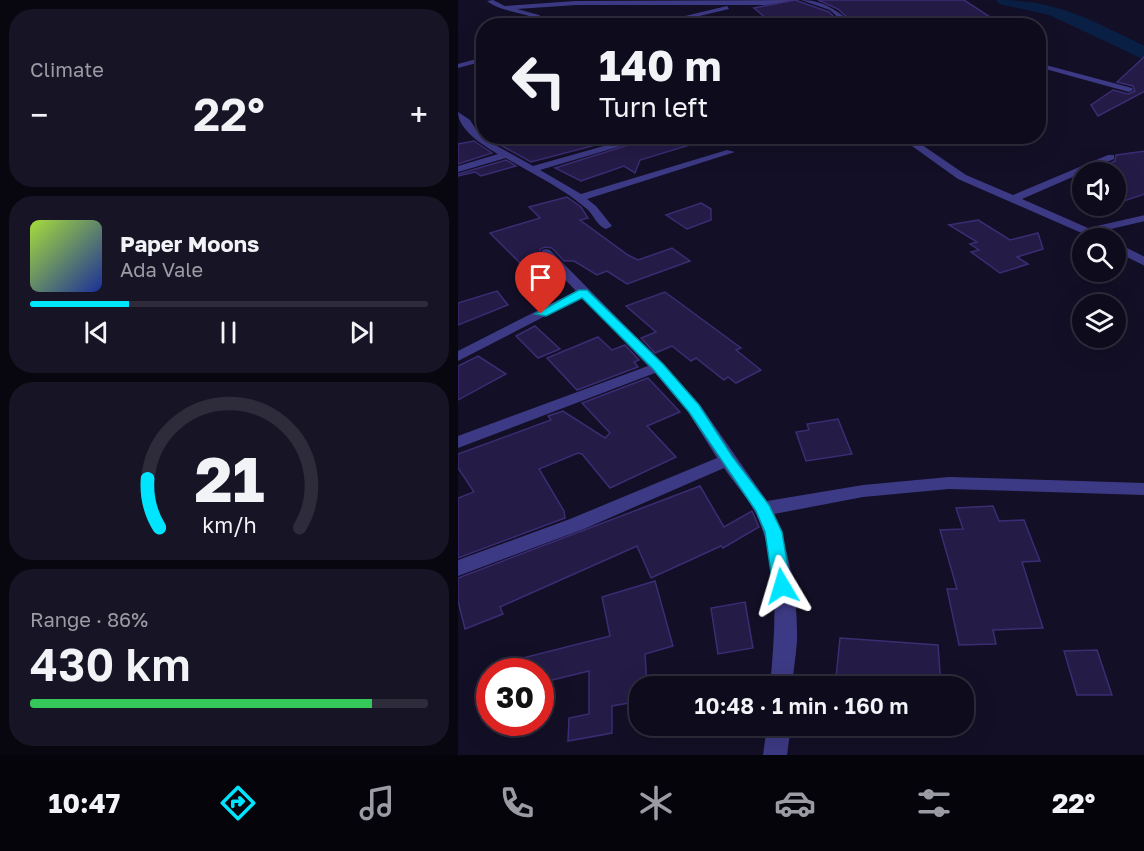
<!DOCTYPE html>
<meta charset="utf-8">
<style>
body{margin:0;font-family:"Golos Text",sans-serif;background:#171425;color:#f1f3f6;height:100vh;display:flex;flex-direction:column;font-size:22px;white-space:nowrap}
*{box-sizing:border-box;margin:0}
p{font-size:20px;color:#9b9ba3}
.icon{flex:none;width:33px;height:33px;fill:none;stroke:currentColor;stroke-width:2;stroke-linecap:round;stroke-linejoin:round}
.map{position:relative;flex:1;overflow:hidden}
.panel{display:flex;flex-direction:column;gap:9px;padding:9px;background:#08060f;width:458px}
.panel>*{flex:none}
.banner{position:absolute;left:18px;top:18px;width:570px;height:126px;border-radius:24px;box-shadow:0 6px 24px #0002,0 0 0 2px #2e2b3b;background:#0e0b1c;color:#f1f3f6;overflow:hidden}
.buttons{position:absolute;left:614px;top:162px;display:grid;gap:12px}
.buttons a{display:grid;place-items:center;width:54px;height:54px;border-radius:50%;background:#0e0b1c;box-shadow:0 6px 24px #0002,0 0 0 2px #2e2b3b;font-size:30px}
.speed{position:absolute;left:18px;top:658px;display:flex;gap:12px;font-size:30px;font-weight:700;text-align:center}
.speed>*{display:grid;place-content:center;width:78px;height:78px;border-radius:50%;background:#0e0b1c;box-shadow:0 6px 24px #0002,0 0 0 2px #2e2b3b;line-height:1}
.speed .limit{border:9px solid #d22;background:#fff;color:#111}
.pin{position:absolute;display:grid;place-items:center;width:51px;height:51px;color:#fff;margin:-62px -26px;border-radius:50% 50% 50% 0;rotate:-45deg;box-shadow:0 0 6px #0007}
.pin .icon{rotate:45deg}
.me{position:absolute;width:66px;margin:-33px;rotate:353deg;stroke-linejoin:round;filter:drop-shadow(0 0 4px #0008)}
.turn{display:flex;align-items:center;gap:21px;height:126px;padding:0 24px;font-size:27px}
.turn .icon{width:78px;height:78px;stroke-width:2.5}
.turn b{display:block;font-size:42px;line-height:51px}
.big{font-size:45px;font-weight:600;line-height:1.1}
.panel .widget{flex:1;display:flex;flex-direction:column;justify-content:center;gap:9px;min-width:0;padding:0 21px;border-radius:24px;background:#171425}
.panel .dial{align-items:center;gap:0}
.dial svg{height:156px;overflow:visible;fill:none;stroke:#2e2b3b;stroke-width:7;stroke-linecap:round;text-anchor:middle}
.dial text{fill:#f1f3f6;stroke:none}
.song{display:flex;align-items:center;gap:18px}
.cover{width:72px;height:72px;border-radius:9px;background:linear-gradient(135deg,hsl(80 70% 55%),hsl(230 70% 35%))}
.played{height:6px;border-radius:3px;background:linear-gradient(90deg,#00e5ff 25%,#2e2b3b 25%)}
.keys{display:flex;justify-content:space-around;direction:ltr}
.heat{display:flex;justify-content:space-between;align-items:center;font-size:33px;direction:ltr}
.charge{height:9px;border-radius:4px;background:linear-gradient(90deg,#34c759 86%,#2e2b3b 0)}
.trip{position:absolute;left:171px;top:676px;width:345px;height:60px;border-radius:24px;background:#0e0b1c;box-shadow:0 6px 24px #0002,0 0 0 2px #2e2b3b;font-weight:600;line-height:60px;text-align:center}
.tab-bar{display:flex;height:96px;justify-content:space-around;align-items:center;background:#06040b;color:#9b9ba3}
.tab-bar .icon{width:42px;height:42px}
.tab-bar .active{color:#00e5ff}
.tab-bar b{font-size:27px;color:#f1f3f6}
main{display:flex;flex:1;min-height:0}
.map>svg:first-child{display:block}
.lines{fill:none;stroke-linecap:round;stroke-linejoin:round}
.river{fill:#0a1f44;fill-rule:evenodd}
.building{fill:#241b47;stroke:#3b2d73;stroke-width:1.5}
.minor{fill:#3d3a85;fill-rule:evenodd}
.route{fill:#00e5ff;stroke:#0095a6;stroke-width:1.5}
</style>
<main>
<section class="panel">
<div class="widget"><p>Climate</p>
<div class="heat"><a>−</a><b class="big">22°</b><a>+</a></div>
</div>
<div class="widget">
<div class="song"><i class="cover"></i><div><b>Paper Moons</b><p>Ada Vale</p></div></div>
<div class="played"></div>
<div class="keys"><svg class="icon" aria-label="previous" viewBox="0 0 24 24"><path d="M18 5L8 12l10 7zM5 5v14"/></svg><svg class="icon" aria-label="pause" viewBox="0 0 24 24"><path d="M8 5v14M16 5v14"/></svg><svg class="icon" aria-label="next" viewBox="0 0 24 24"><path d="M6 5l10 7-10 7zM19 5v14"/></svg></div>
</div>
<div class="widget dial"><svg viewBox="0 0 100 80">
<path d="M14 69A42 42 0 1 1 86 69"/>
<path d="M14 69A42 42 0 0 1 8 44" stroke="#00e5ff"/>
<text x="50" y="56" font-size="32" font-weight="700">21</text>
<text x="50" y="72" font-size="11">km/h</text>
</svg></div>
<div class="widget"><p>Range · 86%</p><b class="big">430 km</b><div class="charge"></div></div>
</section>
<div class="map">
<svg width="687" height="755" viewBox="0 0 687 755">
<rect width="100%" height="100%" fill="#130f26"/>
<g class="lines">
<path class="river" d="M538 0C601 0 632 20 687 46V60L591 15 541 4Z"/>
</g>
<g class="building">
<polygon points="337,0 371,12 385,26 317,26 296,8"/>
<polygon points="360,0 506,0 546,26 398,26 380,9"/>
<polygon points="687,56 687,91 640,116 633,105 655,90 670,94 677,91 675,86 659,82"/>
<polygon points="42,136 144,136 153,141 73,162 30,138"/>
<polygon points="199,136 244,136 245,141 182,160 177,173 166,166 123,181 97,168"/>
<polygon points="16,141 34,153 0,164 0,144"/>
<polygon points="687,151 687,194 657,204 657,171 646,166 657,161 658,155"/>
<polygon points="48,160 58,166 23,176 17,172 0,176 0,174"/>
<polygon points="109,197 123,207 130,218 122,220 170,255 180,260 214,248 232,261 169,284 149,271 139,275 116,261 106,261 94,248 87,247 82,249 82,256 90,266 71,272 32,233 82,218 71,207"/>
<polygon points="243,203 253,209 253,220 229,229 208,215"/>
<polygon points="520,220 552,240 580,233 585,249 559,257 570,264 542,273 513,252 521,250 512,244 519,242 491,225"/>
<polygon points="39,291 50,305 0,325 0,303"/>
<polygon points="207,292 283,348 278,350 303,370 278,383 270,377 266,380 238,358 233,361 214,346 197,353 183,338 198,332 168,306"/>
<polygon points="77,326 102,349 80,358 58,336"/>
<polygon points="140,337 154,350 167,345 181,360 176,362 180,367 119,390 89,358"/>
<polygon points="20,356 48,374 0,400 0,366"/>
<polygon points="190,378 222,412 189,426 218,457 152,488 124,454 120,453 81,469 106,511 107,518 0,558 0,498 16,492 0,468 0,454 93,420 90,416 105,411 147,438 152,433 124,403"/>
<polygon points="380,419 394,454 348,461 338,432 351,430 349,424"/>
<polygon points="242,486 266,527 294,511 301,527 265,548 263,546 193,578 179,546 42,607 45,614 7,629 0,601 0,578"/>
<polygon points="535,506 541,521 566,520 582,561 564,562 585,628 535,630 538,644 501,645 489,589 499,589 482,530 505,529 498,508"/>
<polygon points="197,581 215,646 187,654 189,687 182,687 182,701 154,706 154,733 110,741 111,718 131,714 131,671 82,683 82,672 38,672 37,665 152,636 144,597"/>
<polygon points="287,602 295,648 260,654 253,608"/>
<polygon points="382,638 480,645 483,687 377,687"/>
<polygon points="639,650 654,695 619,695 606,651"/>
</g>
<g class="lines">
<g class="minor">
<path d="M35 0 47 6 118 1 335 0 308 5H118L59 9 81 15 95 26C86 26 82 20 74 17 58 11 42 11 29 1Z"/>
<path d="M343 0C365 0 381 11 396 26H389L372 10Z"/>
<polygon points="269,6 271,9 199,26 185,26"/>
<polygon points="26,57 26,61 0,68 0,64"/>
<polygon points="580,63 674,88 675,90 671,92 580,67"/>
<path d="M0 112 12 120 23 137 75 166 181 136H197L82 170 123 194 269 150 277 152 129 199 138 206 154 226 148 229C139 226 136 215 129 209 105 188 75 174 48 158L0 172V166L40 154C26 146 0 130 0 112Z"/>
<polygon points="440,136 451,136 508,175 555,195 650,155 656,155 656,159 564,199 630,228 687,215 687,221 640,232 650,238 635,238 500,179"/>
<polygon points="657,242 687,257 687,266 657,251"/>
<path d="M88 249 92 250 205 364 242 405 309 501 405 485 491 477 687 483V495L491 489 405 497 316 514C332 553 340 598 339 641 338 656 335 672 334 687H312C317 630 323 568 298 514 290 498 276 483 266 468L126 529 0 576V560L112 519 259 458 230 412 197 373 0 448V436L190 366 124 297 0 361V351L118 291 84 256V250Z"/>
<polygon points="309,726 333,726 329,755 305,755"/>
</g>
</g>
<polygon class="route" points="121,290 129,290 205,364 241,405 274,456 311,505 324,532 333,586 330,591 324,594 317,591 315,586 307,532 298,511 231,412 195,369 124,298 88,316 77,314"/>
</svg>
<div class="buttons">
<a><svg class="icon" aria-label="sound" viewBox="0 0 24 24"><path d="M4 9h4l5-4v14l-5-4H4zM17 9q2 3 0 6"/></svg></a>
<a><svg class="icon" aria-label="search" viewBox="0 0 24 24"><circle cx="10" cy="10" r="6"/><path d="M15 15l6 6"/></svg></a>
<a><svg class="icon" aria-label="layers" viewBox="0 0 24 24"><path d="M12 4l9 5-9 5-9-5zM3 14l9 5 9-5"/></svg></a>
</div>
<div class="speed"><div class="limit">30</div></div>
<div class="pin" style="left:83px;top:314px;background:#d93025"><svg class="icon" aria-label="arrive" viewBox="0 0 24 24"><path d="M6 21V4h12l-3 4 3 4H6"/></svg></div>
<svg class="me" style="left:324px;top:586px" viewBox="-20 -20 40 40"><path d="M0-17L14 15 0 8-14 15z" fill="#00e5ff" stroke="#fff" stroke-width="4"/></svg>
<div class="trip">10:48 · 1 min · 160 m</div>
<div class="banner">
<div class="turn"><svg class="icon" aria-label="left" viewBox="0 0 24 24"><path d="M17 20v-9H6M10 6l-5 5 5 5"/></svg><div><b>140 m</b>Turn left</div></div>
</div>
</div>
</main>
<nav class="tab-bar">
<b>10:47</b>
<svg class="icon active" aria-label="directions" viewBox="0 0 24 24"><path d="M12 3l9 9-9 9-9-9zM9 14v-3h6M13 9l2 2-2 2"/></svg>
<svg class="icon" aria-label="music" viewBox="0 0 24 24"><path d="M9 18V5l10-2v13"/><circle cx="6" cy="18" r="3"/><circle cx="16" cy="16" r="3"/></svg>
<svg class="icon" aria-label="phone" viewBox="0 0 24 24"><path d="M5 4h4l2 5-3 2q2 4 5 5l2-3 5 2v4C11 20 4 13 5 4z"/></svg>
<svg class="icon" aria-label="climate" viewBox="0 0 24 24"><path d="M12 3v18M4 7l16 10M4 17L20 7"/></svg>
<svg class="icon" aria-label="car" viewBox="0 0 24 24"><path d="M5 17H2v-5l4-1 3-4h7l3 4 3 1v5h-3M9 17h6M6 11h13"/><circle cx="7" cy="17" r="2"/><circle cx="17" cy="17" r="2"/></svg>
<svg class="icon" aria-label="filters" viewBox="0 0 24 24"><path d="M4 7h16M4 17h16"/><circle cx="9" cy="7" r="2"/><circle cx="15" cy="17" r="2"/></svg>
<b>22°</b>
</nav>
